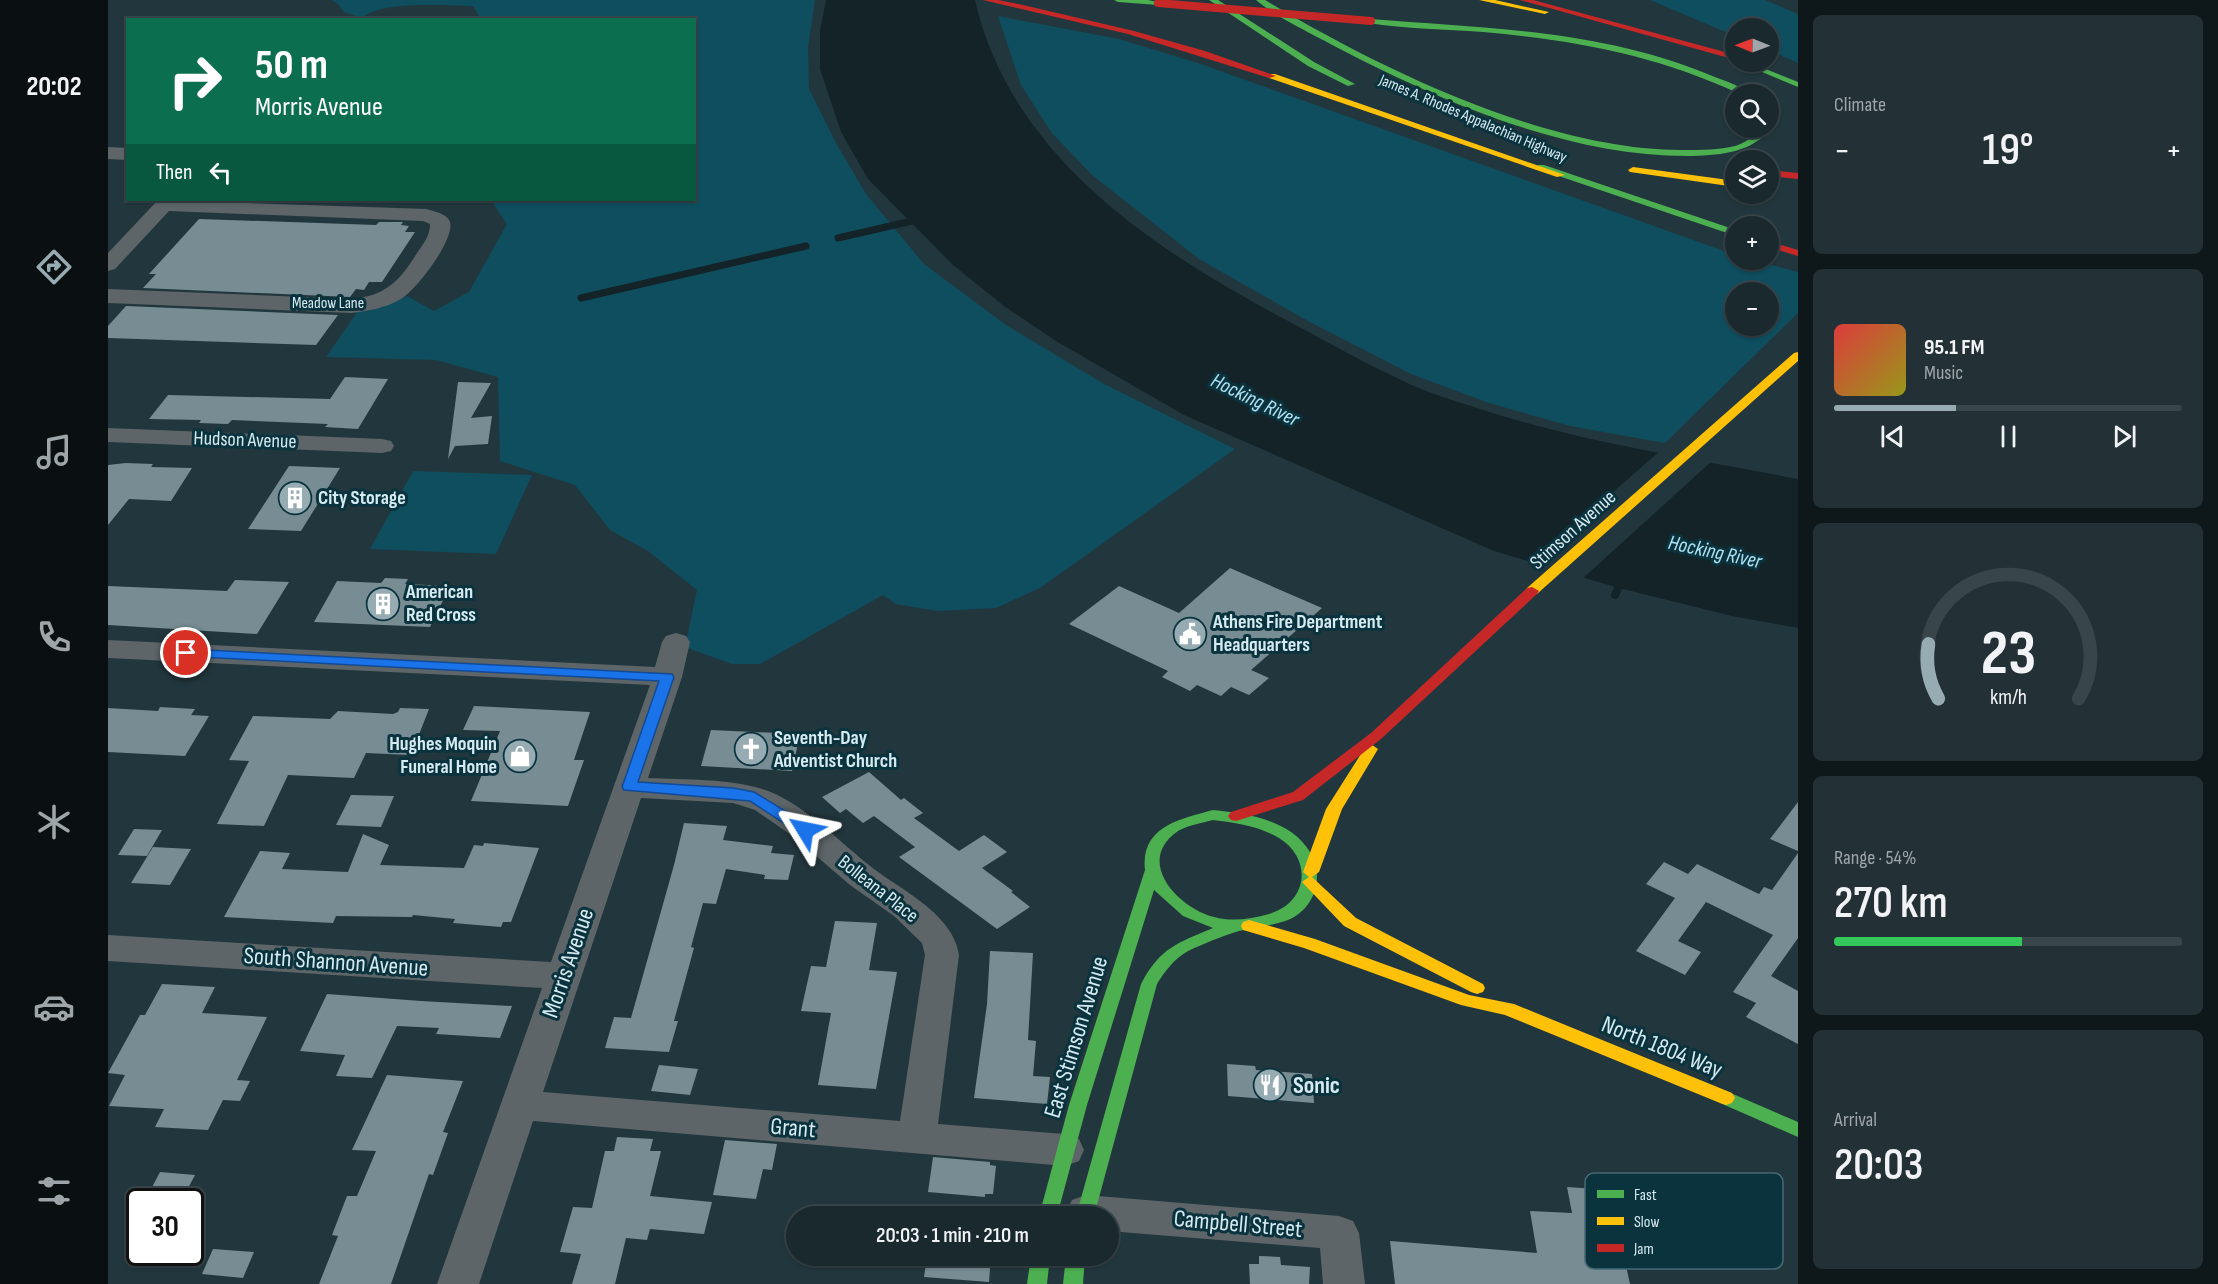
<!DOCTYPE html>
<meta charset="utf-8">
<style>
body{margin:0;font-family:"Sofia Sans Condensed",sans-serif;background:#233136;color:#f1f3f6;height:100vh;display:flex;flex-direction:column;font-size:22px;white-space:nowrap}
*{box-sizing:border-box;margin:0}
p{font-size:20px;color:#9fa6aa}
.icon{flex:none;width:33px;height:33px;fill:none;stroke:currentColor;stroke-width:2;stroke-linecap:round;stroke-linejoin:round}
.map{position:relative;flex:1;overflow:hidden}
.drawer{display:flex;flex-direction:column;gap:15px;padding:15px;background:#0e1719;width:420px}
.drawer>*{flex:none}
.top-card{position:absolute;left:18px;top:18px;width:570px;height:183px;border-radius:0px;box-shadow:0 2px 4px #0004,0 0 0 2px #38454a;background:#0b6e4f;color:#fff;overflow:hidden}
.needle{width:39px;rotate:271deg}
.buttons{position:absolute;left:1617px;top:18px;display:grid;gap:12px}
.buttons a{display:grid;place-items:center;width:54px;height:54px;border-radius:50%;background:#1a292e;box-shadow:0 2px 4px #0004,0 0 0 2px #38454a;font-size:30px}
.speed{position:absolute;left:18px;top:1188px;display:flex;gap:12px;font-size:30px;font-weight:700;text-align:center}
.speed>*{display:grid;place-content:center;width:78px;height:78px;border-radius:50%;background:#1a292e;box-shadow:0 2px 4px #0004,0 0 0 2px #38454a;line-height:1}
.speed .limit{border:3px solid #111;border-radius:9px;background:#fff;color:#111}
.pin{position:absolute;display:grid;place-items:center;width:51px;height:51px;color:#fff;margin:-26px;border:3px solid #fff;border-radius:50%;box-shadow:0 2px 6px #0007}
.me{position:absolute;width:66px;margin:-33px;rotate:305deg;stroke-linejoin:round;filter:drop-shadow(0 0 4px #0008)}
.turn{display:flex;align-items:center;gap:21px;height:126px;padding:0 30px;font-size:27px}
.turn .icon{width:78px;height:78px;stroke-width:2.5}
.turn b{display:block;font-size:42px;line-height:51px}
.then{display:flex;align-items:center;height:57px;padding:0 30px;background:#0003;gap:12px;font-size:22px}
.big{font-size:45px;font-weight:600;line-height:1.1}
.drawer .widget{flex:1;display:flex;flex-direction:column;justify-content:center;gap:9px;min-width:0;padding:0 21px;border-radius:9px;background:#233136}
.drawer .dial{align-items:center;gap:0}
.dial svg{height:156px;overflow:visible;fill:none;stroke:#38454a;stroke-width:7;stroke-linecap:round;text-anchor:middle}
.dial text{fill:#f1f3f6;stroke:none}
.song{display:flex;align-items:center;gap:18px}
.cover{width:72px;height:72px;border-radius:9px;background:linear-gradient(135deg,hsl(0 70% 55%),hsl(60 70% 35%))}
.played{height:6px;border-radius:3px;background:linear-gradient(90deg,#96abb2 35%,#38454a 35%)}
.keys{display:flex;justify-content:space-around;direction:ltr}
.heat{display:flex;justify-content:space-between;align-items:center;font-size:33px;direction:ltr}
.charge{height:9px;border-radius:4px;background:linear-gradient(90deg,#34c759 54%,#38454a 0)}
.trip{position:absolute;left:678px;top:1206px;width:333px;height:60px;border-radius:30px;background:#1a292e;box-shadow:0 2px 4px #0004,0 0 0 2px #38454a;font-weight:600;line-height:60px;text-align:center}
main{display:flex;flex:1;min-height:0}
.tab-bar{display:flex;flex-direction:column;width:108px;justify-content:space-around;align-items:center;background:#0a1012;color:#9fa6aa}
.tab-bar .icon{width:42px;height:42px}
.tab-bar .selected{color:#96abb2}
.tab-bar b{font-size:27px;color:#f1f3f6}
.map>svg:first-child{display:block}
.green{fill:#0e4e5f;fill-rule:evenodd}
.water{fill:#132328}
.pier{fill:#22373d}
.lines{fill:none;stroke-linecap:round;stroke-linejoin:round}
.stream-far1{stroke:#132328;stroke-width:7}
.stream{stroke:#132328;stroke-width:8}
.building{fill:#778c93}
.street{fill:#5d6568;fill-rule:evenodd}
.fast{fill:#4caf50;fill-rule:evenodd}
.slow{fill:#ffc107;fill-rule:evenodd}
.jam{fill:#c62828;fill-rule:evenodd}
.jam-bridge{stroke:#c62828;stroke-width:8}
.route{fill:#1a73e8;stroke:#114b97;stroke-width:1.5}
.labels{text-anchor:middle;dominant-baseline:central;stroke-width:6;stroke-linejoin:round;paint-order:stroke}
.far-street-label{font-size:16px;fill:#d5eaf1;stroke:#0a333e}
.street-label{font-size:20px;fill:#d5eaf1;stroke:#0a333e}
.poi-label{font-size:20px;font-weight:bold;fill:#d5eaf1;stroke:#0a333e;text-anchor:start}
.water-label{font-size:21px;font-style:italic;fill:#aee2f4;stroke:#0a333e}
.near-street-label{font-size:24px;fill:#d5eaf1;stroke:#0a333e}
.near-poi-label{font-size:24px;font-weight:bold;fill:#d5eaf1;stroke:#0a333e;text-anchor:start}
.key{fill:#0a333e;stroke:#476a74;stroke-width:1.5}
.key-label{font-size:16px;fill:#d5eaf1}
</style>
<main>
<nav class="tab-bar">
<b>20:02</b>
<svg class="icon selected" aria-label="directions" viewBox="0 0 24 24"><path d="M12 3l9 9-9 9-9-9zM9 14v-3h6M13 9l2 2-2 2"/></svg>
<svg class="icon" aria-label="music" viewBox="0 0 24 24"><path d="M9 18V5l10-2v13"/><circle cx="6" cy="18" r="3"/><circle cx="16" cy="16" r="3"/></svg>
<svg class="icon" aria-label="phone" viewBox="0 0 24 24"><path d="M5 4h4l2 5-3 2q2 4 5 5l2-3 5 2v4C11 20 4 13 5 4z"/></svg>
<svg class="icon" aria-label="climate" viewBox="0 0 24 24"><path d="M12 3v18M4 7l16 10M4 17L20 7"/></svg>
<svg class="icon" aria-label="car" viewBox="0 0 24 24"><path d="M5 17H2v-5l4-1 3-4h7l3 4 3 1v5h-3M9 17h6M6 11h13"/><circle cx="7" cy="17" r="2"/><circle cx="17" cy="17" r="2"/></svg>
<svg class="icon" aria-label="filters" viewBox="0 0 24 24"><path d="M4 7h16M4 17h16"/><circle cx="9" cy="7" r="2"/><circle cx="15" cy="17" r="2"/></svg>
</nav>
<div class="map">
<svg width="1690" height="1284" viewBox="0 0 1690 1284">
<rect width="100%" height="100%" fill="#22373d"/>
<g class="green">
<path d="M224 0H707L700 47 701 89 728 143 758 194 816 264 898 325 996 384 1127 449 932 588 888 608 830 611 788 604 775 595 652 664H624L577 647 589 590 540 551 502 530 467 485 392 461 390 377 328 360 218 357 250 311 273 307 299 296 326 311 361 292 399 224 383 200H586V20L373 19 365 6C337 6 274 0 254 18L236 12 231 5Z"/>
<polygon points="1542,0 1657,0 1690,14 1690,63 1661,50 1660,28 1628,28 1627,36"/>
<path d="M890 16 1011 39 1093 64 1627 255 1628 260H1644L1690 272V313L1557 443 1462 426 1381 403 1303 374 1200 321 1091 259 984 175 943 132 913 85ZM1660 292V326H1628V292Z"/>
<polygon points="305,471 424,475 388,554 262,549"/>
</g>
<path class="water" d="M718 0H867C904 163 1059 258 1197 330 1228 347 1259 364 1291 379 1314 391 1341 399 1366 407 1471 442 1582 458 1690 479V628L1624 616 1511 588 1386 551 1076 415 948 341 896 306 845 265 760 179 733 132 712 69V30Z"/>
<polygon class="pier" points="1553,450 1605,460 1473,580 1422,565"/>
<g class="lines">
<g class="stream-far1">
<polyline points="730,238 804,221"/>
<polyline points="473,298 698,246"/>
</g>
<polyline class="stream" points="1507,595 1514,580"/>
</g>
<g class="building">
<polygon points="91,219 268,225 271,222 295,222 293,225 301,226 297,232 307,232 274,282 261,282 256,290 248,289 242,297 35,288 48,274 41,274"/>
<polygon points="18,306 230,315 208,345 0,338 0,326"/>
<polygon points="237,377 280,379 250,429 217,427 220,424 124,420 120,424 91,423 93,420 41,419 60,395 222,399"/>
<polygon points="350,382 383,383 363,418 384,416 380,444 347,446 340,459"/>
<polygon points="18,463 45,464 43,467 84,468 63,501 21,499 0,525 0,465"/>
<polygon points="181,466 232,468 193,531 140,529"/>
<polygon points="1122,568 1214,608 1143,670 1161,678 1141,695 1123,687 1113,696 1089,685 1082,691 1054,677 1060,671 961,624 1011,586 1071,613"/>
<polygon points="277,578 300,579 297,584 342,586 322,627 206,622 229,581 273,583"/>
<polygon points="127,580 181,582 149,634 0,625 0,586 119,591"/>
<polygon points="366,706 482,712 466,760 476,760 460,806 363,801 392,731 355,730"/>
<polygon points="52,707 87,709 83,715 101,716 77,756 0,752 0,708 50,711"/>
<polygon points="292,708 321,709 303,755 258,753 246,778 180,775 156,826 109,824 141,761 121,760 145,716 222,719 230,711 285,714 290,712"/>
<polygon points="603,730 692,734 684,771 593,766"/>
<polygon points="761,772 793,800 796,798 815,813 806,818 851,851 876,835 899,852 874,868 905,891 903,892 922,907 889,929 791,857 807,847 766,816 755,823 738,809 732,813 714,797"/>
<polygon points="243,795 286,796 273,827 228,825"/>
<polygon points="1690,802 1690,851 1662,839"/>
<polygon points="576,823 619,826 615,840 665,846 663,853 686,855 680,880 656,879 657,875 618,869 608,904 595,903 583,947 586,948 566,1021 570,1021 561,1052 497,1048 506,1017 523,1018 566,865"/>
<polygon points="26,829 54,830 39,856 10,855"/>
<polygon points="255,834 281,845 272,865 356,868 366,845 375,846 376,843 431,848 403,922 395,922 393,927 345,923 347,919 305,915 304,917 228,916 225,923 116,917 152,851 182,853 174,869 240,872"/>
<polygon points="45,847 83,849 62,885 23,883"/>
<polygon points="1690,853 1690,938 1663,976 1690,991 1690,1044 1638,1017 1648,1003 1625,992 1665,935 1598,902 1570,941 1593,952 1577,975 1528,951 1567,898 1538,884 1556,862 1580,874 1589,864 1651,894 1656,887 1664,890"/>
<polygon points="727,921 769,923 761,970 789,972 768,1089 710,1085 723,1013 693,1011 703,966 718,967"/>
<polygon points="882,951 925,953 920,1040 928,1041 925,1076 942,1077 939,1104 866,1098 879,1004"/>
<polygon points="54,984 107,987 94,1013 159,1017 129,1080 142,1081 132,1101 115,1100 100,1130 47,1127 56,1109 1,1106 17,1075 0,1073 32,1015 37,1015"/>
<polygon points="219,994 313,1001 404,1006 392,1038 328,1034 331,1028 289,1026 264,1078 228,1076 237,1055 192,1051"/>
<polygon points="1119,1064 1147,1066 1148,1070 1204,1074 1206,1103 1120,1096"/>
<polygon points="551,1065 590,1069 582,1095 543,1091"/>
<polygon points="279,1075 355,1081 335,1132 340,1133 325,1175 321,1174 283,1284 211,1284 230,1236 224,1235 239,1196 249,1196 268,1151 244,1150"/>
<polygon points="509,1137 545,1139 542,1151 553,1151 542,1196 604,1202 596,1234 542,1229 539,1240 518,1238 507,1284 464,1284 473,1254 452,1252 465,1207 484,1208 497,1151 506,1151"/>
<polygon points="617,1140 669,1144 664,1170 655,1169 648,1199 605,1195"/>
<polygon points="825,1157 882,1162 882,1165 888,1166 885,1194 877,1194 877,1197 820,1192"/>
<polygon points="52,1172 87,1175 76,1196 41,1193"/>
<polygon points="1459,1187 1501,1190 1522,1284 1287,1284 1282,1241 1429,1253 1422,1211 1464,1213"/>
<polygon points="105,1249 146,1252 135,1278 94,1274"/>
<polygon points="819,1256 883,1256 881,1282 816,1277"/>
<polygon points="1151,1256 1172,1257 1173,1265 1202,1267 1201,1284 1142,1284 1141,1264 1151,1264"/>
</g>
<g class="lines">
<g class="street">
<polygon points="0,147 20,148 20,160 0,159"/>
<path d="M50 200 318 209C325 211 340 214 342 222 347 240 308 290 293 299 278 308 260 311 243 313L0 303V289L243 299C277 296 291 282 309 253 316 243 322 236 322 224L315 221 61 211 7 269 0 271V253Z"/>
<polygon points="0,428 274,439 283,441 286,446 283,451 274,453 0,442"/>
<path d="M568 633 578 636 582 642 574 677 540 778C577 780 618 778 654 789 694 801 733 844 766 869 790 887 820 902 838 926 845 935 849 944 851 955L830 1124 957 1134 971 1139 976 1150 971 1161 957 1166 425 1121 371 1284H329L434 988 0 961V935L443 962 542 685 0 658V640L547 667 554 642 558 636ZM533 798 625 803 647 810 686 837 742 885 786 916 814 943 817 955 792 1121 435 1092Z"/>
<polygon points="978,1195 1231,1216 1245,1221 1251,1233 1257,1284 1215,1284 1212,1248 1000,1231 1000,1216 960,1216 958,1212 964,1200"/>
</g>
<g class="fast">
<polygon points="1006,0 1040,0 1054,3 1050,5 1010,2"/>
<polygon points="1101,0 1110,0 1206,62 1247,84 1240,86 1200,66"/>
<path d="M1148 0H1157C1272 69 1442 152 1578 150 1594 150 1611 150 1627 146 1640 142 1652 131 1660 126L1663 128C1645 152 1614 155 1585 156 1459 158 1324 98 1215 40 1193 28 1167 16 1148 0Z"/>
<path d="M1263 19C1375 28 1491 30 1597 73 1611 79 1630 84 1642 94H1632C1548 55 1467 40 1375 32 1337 29 1298 29 1260 23V19Z"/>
<polygon points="1630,62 1640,62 1690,82 1690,87"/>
<polygon points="1430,165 1436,165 1628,230 1628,236 1430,169"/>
<path d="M1105 810C1140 814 1182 819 1202 852 1217 876 1207 909 1180 920 1164 926 1147 927 1131 931 1114 936 1095 944 1080 951 1067 958 1056 972 1049 984L986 1216H968L1033 984C1052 948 1069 943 1105 928L1075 916 1046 890 979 1105 949 1216H931L961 1105 1037 870C1032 826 1073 819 1105 810ZM1105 820C1128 823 1151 826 1171 838 1205 859 1200 903 1161 914 1143 919 1124 922 1106 917 1070 908 1026 861 1070 831 1080 825 1094 823 1105 820Z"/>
<polygon points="1618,1091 1690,1122 1690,1137 1612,1103 1609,1098 1612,1093"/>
<polygon points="923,1256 942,1256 939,1284 919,1284"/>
<polygon points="958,1256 977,1256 975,1284 955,1284"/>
</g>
<g class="slow">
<polygon points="1371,0 1387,0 1441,12 1437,14"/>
<polygon points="1161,74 1167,74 1457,175 1449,177 1161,78"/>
<polygon points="1525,167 1628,181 1628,187 1522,172 1520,170"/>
<polygon points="1690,352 1690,361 1429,594 1419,594 1417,591 1419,588 1686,353"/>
<polygon points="1263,744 1270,749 1234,809 1211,872 1204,877 1248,918 1375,984 1377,988 1375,992 1369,994 1363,992 1236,926 1194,882 1201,877 1195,872 1218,809 1258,746"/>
<polygon points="1141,920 1207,939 1361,995 1406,1004 1624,1093 1627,1098 1624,1103 1618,1105 1612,1103 1397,1015 1353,1005 1196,948 1135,930 1133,926 1135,922"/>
</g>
<g class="jam">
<polygon points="875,0 890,0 915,5 1026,31 1097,51 1168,76 1161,78 1020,34"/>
<polygon points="1412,0 1425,0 1628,55 1628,60"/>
<polygon points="1660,170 1690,173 1690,179 1660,176"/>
<polygon points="1660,241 1690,250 1690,256 1660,247"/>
<polygon points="1424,587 1431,591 1429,594 1273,739 1195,800 1128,821 1123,820 1120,816 1123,812 1185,792 1263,733 1419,588"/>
</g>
<polyline class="jam-bridge" points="1050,3 1263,21"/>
</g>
<polygon class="route" points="78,649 564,674 566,677 530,782 625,788 646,792 702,826 704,830 697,835 691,833 642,801 516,790 514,787 551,681 73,656 71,653"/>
<defs>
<g id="building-disc" transform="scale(1.725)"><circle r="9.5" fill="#96abb2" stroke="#0a333e"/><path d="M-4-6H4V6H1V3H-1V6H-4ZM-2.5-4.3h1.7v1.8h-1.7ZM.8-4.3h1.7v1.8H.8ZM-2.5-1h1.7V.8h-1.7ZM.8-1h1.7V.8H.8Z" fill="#fff"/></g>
<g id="civic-disc" transform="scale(1.725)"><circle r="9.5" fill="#96abb2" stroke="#0a333e"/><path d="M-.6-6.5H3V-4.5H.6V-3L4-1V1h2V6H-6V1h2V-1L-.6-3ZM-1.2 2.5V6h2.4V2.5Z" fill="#fff"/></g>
<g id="church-disc" transform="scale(1.725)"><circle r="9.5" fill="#96abb2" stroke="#0a333e"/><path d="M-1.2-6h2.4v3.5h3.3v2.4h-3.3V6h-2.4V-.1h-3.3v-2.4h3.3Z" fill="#fff"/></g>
<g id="shop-disc" transform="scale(1.725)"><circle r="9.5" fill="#96abb2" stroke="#0a333e"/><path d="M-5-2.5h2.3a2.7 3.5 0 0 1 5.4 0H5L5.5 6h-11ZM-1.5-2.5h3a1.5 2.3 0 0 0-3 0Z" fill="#fff"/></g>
<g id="restaurant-disc" transform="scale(1.725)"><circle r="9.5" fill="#96abb2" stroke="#0a333e"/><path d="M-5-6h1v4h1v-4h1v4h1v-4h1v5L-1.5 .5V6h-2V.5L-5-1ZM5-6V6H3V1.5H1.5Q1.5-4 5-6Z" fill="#fff"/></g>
</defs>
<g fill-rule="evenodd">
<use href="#building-disc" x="187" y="498"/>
<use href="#building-disc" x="275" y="604"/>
<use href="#civic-disc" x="1082" y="634"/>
<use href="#church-disc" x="643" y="749"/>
<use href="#shop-disc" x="412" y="756"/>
<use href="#restaurant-disc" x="1162" y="1085"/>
</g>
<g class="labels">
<g class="far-street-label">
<text transform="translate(1365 119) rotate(23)">James A. Rhodes Appalachian Highway</text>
<text x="220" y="303">Meadow Lane</text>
</g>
<g class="street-label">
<text transform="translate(137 440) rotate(2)">Hudson Avenue</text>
<text transform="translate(1465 530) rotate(-42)">Stimson Avenue</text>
<text transform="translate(770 889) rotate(38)">Bolleana Place</text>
</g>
<g class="poi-label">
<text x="210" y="498">City Storage</text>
<text x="298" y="592">American<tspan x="298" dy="23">Red Cross</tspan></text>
<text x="1105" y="622">Athens Fire Department<tspan x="1105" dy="23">Headquarters</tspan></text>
<text x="666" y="738">Seventh-Day<tspan x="666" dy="23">Adventist Church</tspan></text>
<text x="389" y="744" text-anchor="end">Hughes Moquin<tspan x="389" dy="23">Funeral Home</tspan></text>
</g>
<g class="water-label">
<text transform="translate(1147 400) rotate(26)">Hocking River</text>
<text transform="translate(1607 552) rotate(12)">Hocking River</text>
</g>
<g class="near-street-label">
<text transform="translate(228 962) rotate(4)">South Shannon Avenue</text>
<text transform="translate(460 963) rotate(-71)">Morris Avenue</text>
<text transform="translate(968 1037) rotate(-73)">East Stimson Avenue</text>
<text transform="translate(1554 1047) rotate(22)">North 1804 Way</text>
<text transform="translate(685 1128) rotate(5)">Grant</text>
<text transform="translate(1130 1224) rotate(5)">Campbell Street</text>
</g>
<g class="near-poi-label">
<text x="1185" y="1085">Sonic</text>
</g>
</g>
<rect x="1477" y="1173" width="198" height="96" rx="9" class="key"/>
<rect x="1489" y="1190" width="27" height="8" fill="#4caf50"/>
<rect x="1489" y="1217" width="27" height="8" fill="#ffc107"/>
<rect x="1489" y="1244" width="27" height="8" fill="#c62828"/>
<g class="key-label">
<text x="1526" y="1200">Fast</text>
<text x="1526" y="1227">Slow</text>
<text x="1526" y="1254">Jam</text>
</g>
</svg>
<div class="buttons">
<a><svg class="needle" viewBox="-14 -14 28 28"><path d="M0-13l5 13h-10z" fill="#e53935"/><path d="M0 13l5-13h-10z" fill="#9fa6aa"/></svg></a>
<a><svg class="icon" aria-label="search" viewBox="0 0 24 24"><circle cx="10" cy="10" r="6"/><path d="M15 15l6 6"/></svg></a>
<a><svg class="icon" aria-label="layers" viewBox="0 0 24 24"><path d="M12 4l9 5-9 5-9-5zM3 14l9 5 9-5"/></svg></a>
<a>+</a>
<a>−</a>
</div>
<div class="speed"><div class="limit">30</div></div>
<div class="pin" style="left:78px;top:653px;background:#d93025"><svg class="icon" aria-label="arrive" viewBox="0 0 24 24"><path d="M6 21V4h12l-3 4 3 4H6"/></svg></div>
<svg class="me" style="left:697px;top:830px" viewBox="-20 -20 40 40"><path d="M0-17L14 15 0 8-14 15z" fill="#1a73e8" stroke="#fff" stroke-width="4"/></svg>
<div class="trip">20:03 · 1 min · 210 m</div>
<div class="top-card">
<div class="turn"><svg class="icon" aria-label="right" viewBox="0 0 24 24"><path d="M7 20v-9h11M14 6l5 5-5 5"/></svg><div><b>50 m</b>Morris Avenue</div></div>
<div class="then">Then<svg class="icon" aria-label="left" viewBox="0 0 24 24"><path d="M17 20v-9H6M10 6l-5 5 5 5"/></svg></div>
</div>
</div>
<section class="drawer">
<div class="widget"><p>Climate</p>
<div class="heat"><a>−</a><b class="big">19°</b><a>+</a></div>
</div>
<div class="widget">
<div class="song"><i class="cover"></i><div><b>95.1 FM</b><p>Music</p></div></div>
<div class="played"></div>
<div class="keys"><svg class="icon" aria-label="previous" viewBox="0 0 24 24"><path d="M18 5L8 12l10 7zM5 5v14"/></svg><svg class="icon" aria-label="pause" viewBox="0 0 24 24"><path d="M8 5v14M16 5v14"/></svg><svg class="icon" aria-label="next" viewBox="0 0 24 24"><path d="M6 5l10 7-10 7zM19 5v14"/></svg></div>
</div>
<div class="widget dial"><svg viewBox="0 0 100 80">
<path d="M14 69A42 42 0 1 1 86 69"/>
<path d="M14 69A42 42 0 0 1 9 41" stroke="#96abb2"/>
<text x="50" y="56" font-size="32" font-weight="700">23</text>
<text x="50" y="72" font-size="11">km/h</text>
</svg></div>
<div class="widget"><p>Range · 54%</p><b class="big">270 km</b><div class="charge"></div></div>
<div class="widget"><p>Arrival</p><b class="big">20:03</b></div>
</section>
</main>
